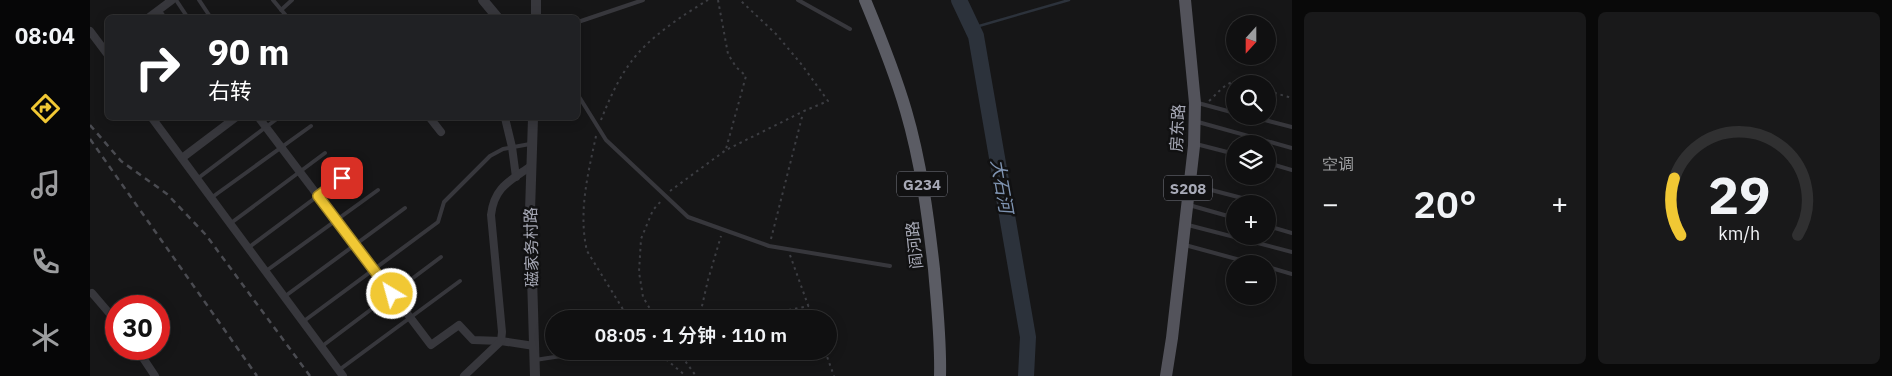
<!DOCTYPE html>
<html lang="zh">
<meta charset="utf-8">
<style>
body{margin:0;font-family:"IBM Plex Sans","Noto Sans SC",sans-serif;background:#19191a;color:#f1f3f6;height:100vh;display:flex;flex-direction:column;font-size:19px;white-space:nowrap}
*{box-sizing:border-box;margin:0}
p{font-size:16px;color:#9c9d9f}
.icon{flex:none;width:28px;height:28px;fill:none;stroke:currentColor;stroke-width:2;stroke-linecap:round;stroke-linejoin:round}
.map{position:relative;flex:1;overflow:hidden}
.side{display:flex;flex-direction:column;gap:12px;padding:12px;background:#090909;width:600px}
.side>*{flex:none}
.banner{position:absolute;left:15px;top:15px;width:475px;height:105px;border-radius:8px;box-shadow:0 2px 12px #0003,0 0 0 1px #303031;background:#202124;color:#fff;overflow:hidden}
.needle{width:32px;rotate:201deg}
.buttons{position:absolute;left:1136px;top:15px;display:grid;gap:10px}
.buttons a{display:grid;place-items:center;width:50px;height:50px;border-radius:50%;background:#101011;box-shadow:0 2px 12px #0003,0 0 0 1px #303031;font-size:25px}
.speed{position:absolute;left:15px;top:295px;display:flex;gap:10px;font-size:25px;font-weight:700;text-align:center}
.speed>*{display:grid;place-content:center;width:65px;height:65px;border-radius:50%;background:#101011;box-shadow:0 2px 12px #0003,0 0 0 1px #303031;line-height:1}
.speed .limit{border:8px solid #d22;background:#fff;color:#111}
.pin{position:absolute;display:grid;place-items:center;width:42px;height:42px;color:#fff;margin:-21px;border-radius:10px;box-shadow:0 2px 8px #0006}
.me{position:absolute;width:55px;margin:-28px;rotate:323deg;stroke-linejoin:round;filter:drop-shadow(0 0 4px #0008)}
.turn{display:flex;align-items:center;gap:18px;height:105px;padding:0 20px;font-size:22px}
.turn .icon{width:65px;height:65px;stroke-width:2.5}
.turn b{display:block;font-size:35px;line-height:42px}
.big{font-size:38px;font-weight:600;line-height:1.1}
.side .card{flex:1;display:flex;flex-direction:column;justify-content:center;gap:8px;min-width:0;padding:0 18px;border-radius:8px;background:#19191a}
.side .dial{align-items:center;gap:0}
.dial svg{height:130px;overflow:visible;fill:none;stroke:#303031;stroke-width:7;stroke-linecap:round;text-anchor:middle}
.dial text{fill:#f1f3f6;stroke:none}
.heat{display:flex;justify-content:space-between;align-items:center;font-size:28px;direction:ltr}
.side .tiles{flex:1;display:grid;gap:12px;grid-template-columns:repeat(2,1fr)}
.trip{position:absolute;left:455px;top:310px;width:292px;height:50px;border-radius:25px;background:#101011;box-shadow:0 2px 12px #0003,0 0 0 1px #303031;font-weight:600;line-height:50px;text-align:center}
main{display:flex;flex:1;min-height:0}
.tabs{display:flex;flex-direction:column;width:90px;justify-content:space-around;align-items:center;background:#060607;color:#9c9d9f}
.tabs .icon{width:35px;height:35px}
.tabs .on{color:#f1c834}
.tabs b{font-size:22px;color:#f1f3f6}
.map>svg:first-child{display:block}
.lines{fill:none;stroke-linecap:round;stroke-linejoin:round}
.stream{stroke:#2c323b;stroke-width:2.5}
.river{stroke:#2c323b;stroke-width:16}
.path{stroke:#3d3e43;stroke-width:2;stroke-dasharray:2.5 4;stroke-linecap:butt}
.service{stroke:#37373c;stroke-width:4}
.minor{stroke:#37373c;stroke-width:8}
.tertiary{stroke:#37373c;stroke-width:10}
.primary{stroke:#53535b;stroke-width:12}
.trunk{stroke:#5b5c64;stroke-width:12}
.rail{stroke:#4a4b51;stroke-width:2.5;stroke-dasharray:6 5;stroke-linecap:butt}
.route-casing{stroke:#9d8222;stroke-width:12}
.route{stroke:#f1c834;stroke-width:9}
.labels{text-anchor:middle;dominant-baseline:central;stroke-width:5;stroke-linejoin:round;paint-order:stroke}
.shield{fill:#111112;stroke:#7b7c86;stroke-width:1}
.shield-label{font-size:15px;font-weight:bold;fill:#a8aab7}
.street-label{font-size:16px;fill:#a8aab7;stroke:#111112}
.water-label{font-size:18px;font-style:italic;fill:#7f94b2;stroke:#111112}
</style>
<main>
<nav class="tabs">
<b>08:04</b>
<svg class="icon on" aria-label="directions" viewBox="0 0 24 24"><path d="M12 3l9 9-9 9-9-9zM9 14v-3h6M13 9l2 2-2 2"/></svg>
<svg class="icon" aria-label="music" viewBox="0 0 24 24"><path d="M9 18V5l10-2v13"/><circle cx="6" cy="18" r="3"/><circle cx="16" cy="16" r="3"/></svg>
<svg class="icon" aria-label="phone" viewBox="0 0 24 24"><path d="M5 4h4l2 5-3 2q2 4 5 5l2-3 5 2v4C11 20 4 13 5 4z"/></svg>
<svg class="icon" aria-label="climate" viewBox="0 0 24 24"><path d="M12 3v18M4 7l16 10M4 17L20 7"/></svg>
</nav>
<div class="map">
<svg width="1202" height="376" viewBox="0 0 1202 376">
<rect width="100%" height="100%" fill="#161617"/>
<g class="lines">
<polyline class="stream" points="882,28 979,0"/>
<polyline class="river" points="869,0 886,36 938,337 936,376"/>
<g class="path">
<polyline points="628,0 638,54 646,67 656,76 636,149"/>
<polyline points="1178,91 1202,98"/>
<path d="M1119 101C1133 88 1140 76 1159 84"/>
<path d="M511 120C519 100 528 79 541 62 558 38 593 15 618 0"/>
<path d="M506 136C498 174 488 212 497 251L539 319"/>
<polyline points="580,191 636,150 714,111 738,101 712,65 686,34 650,0"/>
<polyline points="681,239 713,113"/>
<polyline points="700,255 723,319"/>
<polyline points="566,319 553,297 549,272 551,239 563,210 572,200"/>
<polyline points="609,319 618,280 631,236"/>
<polyline points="654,319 719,306"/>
<polyline points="566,351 596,376"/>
<polyline points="588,351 606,376"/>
<polyline points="735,351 744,376"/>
<polyline points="594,359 603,351"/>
</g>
<g class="service">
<polyline points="86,0 98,18"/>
<polyline points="109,0 121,18"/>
<polyline points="183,0 198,18"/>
<polyline points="708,0 760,29"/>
<polyline points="69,9 75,18"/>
<polyline points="191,10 202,0"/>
<polyline points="228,18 228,17"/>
<polyline points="488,22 553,0"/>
<polyline points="488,95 516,140 598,217 679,246 800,266"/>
<polyline points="1108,103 1145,113"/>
<polyline points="1159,116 1202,127"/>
<polyline points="1108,122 1202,148"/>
<polyline points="1106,144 1145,154"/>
<polyline points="1178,163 1202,170"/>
<polyline points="107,179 188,118"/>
<polyline points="1102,185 1175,204"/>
<polyline points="121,198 221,126"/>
<polyline points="1099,205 1145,218"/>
<polyline points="141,223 235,153"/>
<polyline points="1098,225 1202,252"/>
<polyline points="1178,226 1202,233"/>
<polyline points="1095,245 1165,264"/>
<polyline points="158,248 264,169"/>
<polyline points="1178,267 1202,274"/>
<polyline points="176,271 288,190"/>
<polyline points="194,297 315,208"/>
<polyline points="214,321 348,222 354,202 400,156 413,149 440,144"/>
<polyline points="231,347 351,257"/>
<polyline points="445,360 504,351"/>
<polyline points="249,370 370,281"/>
</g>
<g class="minor">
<polyline points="58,18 82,0"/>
<polyline points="0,31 18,55"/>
<polyline points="62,118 253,376"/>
<polyline points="169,118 341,345 369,325 383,340 411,341 444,346"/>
<polyline points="340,118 351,132"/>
<polyline points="415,118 422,147 426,177"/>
<polyline points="92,158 145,118"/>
<polyline points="2,293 26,321"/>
<polyline points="47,349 65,376"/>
<path d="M374 376 411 341 412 332 401 215C404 187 420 181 441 166"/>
</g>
<g class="tertiary">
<polyline points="393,0 408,18"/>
<polyline points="446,18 446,0"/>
<polyline points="443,118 440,211 445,376"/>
</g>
<polyline class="primary" points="1076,376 1082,338 1104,146 1105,103 1095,0"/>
<path class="trunk" d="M775 0C790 36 805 73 816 111 831 162 838 216 844 269 847 305 851 340 850 376"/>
<g class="rail">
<polyline points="0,125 31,161 77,194 116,235 220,376"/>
<polyline points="0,139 167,376"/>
</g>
</g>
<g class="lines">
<g class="route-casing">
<polyline id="route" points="252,178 228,196 302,294"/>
</g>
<use href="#route" class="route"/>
</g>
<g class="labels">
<g class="shield">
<rect x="807" y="171.5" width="50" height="25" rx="4"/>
<rect x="1074" y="175.5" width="48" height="25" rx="4"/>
</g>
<g class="shield-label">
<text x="832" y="184">G234</text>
<text x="1098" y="188">S208</text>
</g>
<g class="street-label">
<text transform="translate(1087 128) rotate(-87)">房东路</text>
<text transform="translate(824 245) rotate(-96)">阎河路</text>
<text transform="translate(441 247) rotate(-91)">磁家务村路</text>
</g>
<g class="water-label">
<text transform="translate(912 186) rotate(80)">大石河</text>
</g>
</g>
</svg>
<div class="buttons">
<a><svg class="needle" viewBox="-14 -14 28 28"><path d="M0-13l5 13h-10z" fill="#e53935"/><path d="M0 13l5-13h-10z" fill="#9c9d9f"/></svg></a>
<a><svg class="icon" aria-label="search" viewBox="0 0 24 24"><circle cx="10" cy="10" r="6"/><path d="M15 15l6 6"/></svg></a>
<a><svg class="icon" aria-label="layers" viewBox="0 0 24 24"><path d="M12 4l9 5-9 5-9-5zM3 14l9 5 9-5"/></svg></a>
<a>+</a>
<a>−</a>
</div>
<div class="speed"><div class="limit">30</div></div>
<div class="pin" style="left:252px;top:178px;background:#d93025"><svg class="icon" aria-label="arrive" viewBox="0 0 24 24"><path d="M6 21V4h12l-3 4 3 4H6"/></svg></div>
<svg class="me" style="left:302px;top:294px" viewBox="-20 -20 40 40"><circle r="17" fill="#f1c834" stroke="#fff" stroke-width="3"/><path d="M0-11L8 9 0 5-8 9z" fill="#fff"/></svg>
<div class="trip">08:05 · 1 分钟 · 110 m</div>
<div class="banner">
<div class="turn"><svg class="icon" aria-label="right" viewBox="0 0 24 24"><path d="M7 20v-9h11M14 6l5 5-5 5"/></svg><div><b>90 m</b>右转</div></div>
</div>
</div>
<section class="side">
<div class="tiles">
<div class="card"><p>空调</p>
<div class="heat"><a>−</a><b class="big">20°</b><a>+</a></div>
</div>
<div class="card dial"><svg viewBox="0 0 100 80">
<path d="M14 69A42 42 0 1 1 86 69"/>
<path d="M14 69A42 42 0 0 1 10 34" stroke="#f1c834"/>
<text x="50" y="56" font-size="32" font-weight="700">29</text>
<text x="50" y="72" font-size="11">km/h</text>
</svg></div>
</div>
</section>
</main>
